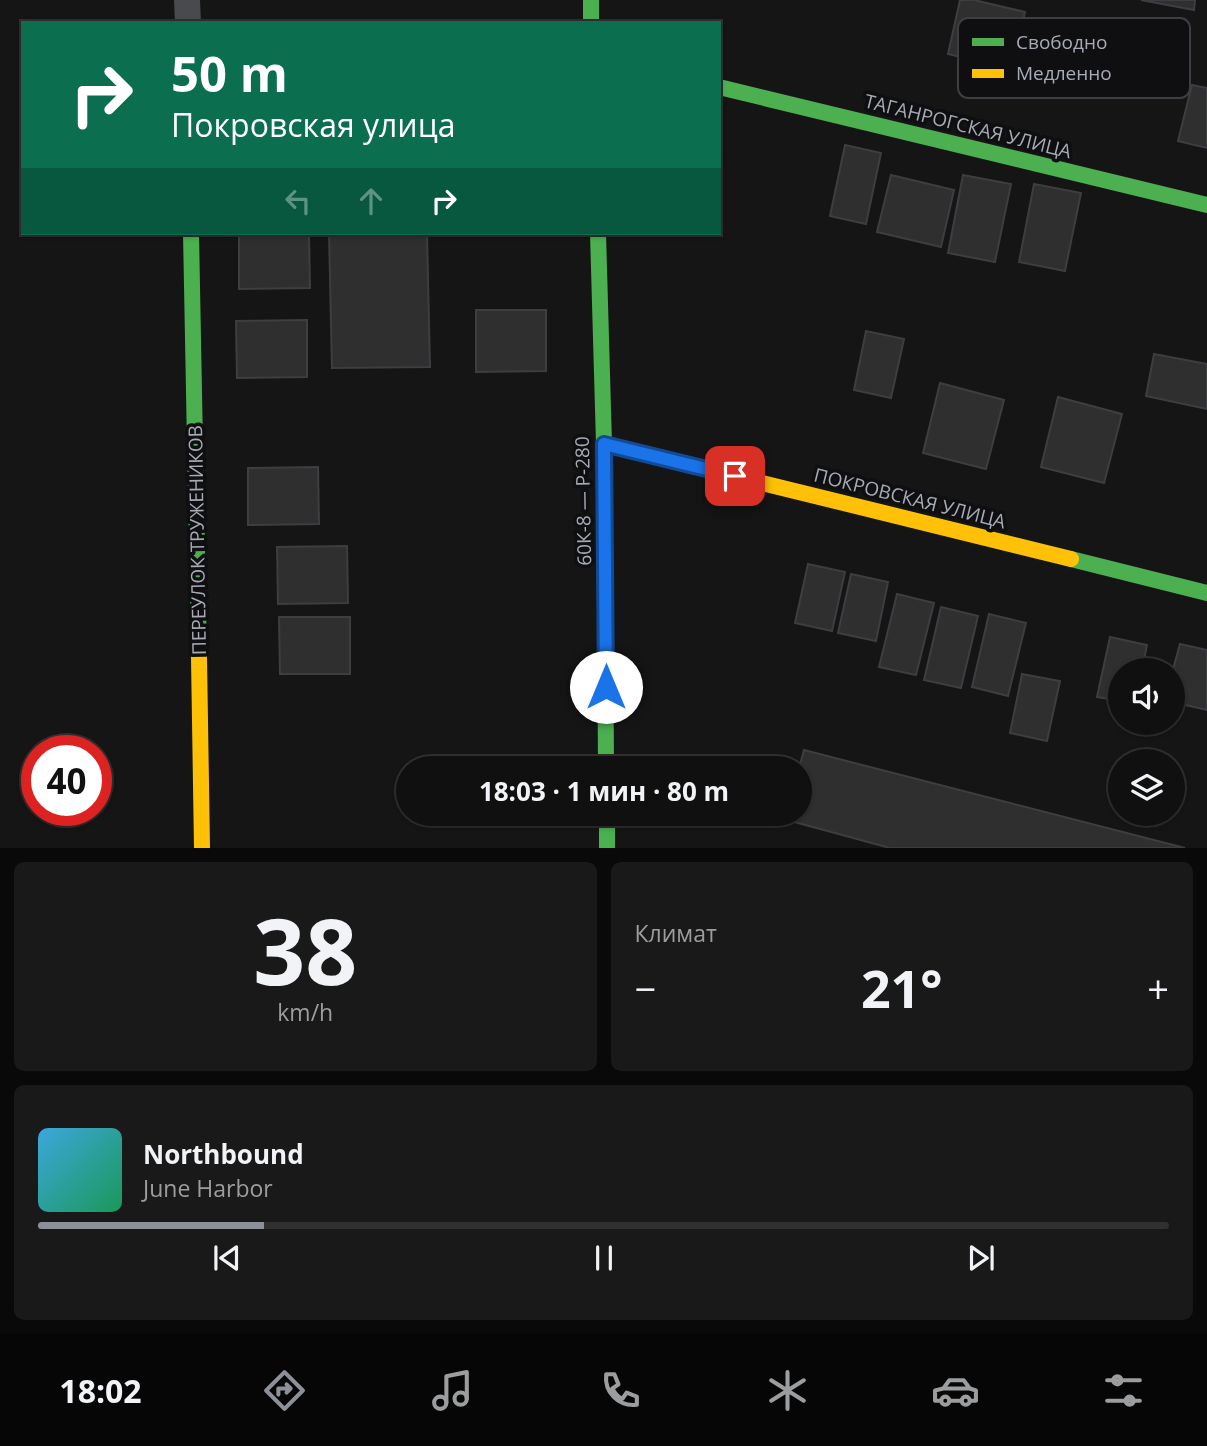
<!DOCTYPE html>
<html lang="ru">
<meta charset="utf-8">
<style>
body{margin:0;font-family:"Open Sans",sans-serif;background:#191919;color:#f1f3f6;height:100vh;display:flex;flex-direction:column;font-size:26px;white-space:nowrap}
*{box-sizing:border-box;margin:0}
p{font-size:23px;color:#9c9d9f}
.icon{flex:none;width:38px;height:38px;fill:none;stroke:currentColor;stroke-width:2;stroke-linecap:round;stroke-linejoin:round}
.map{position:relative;height:848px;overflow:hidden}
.panel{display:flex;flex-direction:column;gap:14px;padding:14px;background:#090909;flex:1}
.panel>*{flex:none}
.guide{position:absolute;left:21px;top:21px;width:700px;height:214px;border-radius:0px;box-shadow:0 2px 5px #0004,0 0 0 2px #303030;background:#0b6e4f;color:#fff;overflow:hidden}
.tools{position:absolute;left:1108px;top:658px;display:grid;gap:14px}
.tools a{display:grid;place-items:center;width:77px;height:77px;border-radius:50%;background:#101010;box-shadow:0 2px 5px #0004,0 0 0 2px #303030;font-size:35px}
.speed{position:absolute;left:21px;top:735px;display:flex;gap:14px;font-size:35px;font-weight:700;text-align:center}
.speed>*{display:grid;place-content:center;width:91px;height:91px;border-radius:50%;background:#101010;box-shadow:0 2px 5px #0004,0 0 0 2px #303030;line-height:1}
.speed .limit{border:10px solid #d22;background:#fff;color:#111}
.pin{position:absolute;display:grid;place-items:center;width:60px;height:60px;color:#fff;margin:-30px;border-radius:14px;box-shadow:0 4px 10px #0006}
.me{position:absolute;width:77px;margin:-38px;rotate:0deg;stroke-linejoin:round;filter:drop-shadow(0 0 5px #0008)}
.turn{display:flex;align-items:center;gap:24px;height:147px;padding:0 35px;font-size:32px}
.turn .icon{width:91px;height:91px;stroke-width:2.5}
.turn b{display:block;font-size:49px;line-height:60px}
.lanes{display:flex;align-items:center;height:66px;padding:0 35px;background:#0003;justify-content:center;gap:35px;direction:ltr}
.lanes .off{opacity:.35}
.big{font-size:52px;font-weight:700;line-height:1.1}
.panel .tile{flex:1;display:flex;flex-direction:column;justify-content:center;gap:10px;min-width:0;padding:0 24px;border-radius:10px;background:#191919}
.panel .dial{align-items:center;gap:0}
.dial b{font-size:91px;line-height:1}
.song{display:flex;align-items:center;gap:21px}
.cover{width:84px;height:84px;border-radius:10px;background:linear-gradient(135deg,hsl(200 70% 55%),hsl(150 70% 35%))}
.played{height:7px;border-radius:4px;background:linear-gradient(90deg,#8c9099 20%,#303030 20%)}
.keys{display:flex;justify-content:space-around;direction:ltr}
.heat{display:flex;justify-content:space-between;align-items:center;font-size:38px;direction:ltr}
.panel .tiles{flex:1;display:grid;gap:14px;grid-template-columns:1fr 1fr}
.tile:last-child{grid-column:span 2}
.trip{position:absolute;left:396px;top:756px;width:416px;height:70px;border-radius:35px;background:#101010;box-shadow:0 2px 5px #0004,0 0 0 2px #303030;font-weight:700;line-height:70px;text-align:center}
.dock{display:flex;height:112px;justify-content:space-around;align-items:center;background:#060606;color:#9c9d9f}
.dock .icon{width:49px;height:49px}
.dock .on{color:#8c9099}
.dock b{font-size:32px;color:#f1f3f6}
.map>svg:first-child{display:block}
.building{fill:#2f2f30;stroke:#3d3e41;stroke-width:2}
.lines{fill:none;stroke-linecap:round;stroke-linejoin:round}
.street{stroke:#494a4d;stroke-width:26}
.fast{stroke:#4caf50;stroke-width:16}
.slow{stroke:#ffc107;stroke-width:16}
.route-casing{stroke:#114b97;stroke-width:18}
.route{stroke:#1a73e8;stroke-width:12}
.labels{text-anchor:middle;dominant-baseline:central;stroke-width:7;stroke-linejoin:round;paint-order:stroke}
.street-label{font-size:19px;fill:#a6abb5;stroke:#0f0f11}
.key{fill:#0f0f11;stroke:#3c3e42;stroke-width:2}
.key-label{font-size:19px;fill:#a6abb5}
</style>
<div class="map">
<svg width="1207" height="848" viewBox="0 0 1207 848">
<rect width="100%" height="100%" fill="#151515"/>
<g class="building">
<polygon points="960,0 974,0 1025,12 1012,69 948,54"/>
<polygon points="1141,0 1195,0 1194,10"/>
<polygon points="344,20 449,21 449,23 344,23"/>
<polygon points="1192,85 1207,88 1207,148 1178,141"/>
<polygon points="845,145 881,153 866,224 830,216"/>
<polygon points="891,175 954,190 941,247 877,232"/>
<polygon points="963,175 1011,184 995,262 948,253"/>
<polygon points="1034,184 1081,193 1065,271 1019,262"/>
<polygon points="239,233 309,233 310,288 239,289"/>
<polygon points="329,233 427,233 430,367 332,368"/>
<polygon points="476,310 546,310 546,371 476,372"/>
<polygon points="307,320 307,377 237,378 236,321"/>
<polygon points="866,331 904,339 891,398 854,390"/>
<polygon points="1154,354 1207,364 1207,409 1146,396"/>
<polygon points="940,383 1004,400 986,469 923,453"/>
<polygon points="1058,397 1122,414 1104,483 1041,467"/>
<polygon points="318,467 319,524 248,525 248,468"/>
<polygon points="347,546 348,603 278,604 277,547"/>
<polygon points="808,564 845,572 832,631 795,623"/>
<polygon points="851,574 888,582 876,641 838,633"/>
<polygon points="897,594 934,603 916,675 879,667"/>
<polygon points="941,607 978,616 961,688 924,680"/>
<polygon points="989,614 1026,623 1008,696 972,687"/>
<polygon points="279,617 350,617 350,674 280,674"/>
<polygon points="1110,637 1147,645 1142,670 1120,670 1120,701 1097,697"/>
<polygon points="1180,644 1207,650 1207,710 1172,702 1172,673"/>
<polygon points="1022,674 1060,681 1047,741 1010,733"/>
<polygon points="804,750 1185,848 890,848 787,820 789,814 800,814 799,768"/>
</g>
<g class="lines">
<polyline class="street" points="187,0 188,23"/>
<g class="fast">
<polyline points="591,0 591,23"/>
<polyline points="719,87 1207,205"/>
<polyline points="191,233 199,657"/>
<polyline points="598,233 604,444 606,768"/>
<polyline points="1071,559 1207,593"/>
<polyline points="607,814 607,848"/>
</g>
<g class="slow">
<polyline points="604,444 1071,559"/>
<polyline points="199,657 202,848"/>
</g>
</g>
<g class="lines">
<g class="route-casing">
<polyline id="route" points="606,687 604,444 735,476"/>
</g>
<use href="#route" class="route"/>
</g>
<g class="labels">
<g class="street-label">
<text transform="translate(968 126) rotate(14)">ТАГАНРОГСКАЯ УЛИЦА</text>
<text transform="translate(910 498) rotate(14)">ПОКРОВСКАЯ УЛИЦА</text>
<text transform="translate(583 501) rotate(-91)">60К-8 — Р-280</text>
<text transform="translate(197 540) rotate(-91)">ПЕРЕУЛОК ТРУЖЕНИКОВ</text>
</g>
</g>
<rect x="958" y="18" width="232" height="80" rx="10" class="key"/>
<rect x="972" y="38" width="32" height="8" fill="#4caf50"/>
<rect x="972" y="69" width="32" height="9" fill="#ffc107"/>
<g class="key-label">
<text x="1016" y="49">Свободно</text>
<text x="1016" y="80">Медленно</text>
</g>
</svg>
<div class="tools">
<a><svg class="icon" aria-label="sound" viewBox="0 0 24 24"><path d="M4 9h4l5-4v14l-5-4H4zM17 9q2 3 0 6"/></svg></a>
<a><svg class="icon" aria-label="layers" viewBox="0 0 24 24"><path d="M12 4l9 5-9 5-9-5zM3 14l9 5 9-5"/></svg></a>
</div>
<div class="speed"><div class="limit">40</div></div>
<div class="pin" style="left:735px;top:476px;background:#d93025"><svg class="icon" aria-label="arrive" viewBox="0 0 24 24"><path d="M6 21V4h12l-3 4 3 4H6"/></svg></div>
<svg class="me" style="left:606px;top:687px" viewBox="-20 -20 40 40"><circle r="19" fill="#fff"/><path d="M0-13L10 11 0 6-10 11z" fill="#1a73e8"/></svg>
<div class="trip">18:03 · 1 мин · 80 m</div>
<div class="guide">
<div class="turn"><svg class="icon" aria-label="right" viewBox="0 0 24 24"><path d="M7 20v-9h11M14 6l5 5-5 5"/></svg><div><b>50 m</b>Покровская улица</div></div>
<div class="lanes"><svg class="icon off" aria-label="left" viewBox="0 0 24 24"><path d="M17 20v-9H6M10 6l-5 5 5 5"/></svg><svg class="icon off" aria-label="ahead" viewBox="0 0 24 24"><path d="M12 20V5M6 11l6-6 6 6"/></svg><svg class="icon" aria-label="right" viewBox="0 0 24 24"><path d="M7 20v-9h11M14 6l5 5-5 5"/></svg></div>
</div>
</div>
<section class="panel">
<div class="tiles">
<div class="tile dial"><b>38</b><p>km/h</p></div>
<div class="tile"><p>Климат</p>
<div class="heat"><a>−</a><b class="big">21°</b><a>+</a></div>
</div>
<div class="tile">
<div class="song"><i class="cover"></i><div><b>Northbound</b><p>June Harbor</p></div></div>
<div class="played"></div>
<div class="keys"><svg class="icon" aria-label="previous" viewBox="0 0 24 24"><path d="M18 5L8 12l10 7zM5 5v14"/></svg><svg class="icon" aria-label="pause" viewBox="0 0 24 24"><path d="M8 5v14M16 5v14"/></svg><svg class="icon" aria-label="next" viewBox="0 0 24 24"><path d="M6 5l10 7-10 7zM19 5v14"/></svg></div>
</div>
</div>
</section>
<nav class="dock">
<b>18:02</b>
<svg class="icon on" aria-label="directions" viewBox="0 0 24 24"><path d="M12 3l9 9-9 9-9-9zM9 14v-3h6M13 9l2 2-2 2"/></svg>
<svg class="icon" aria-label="music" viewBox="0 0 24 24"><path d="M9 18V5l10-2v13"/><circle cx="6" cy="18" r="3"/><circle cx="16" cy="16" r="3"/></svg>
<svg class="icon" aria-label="phone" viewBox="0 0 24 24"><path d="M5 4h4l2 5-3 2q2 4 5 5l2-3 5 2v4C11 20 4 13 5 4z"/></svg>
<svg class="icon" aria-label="climate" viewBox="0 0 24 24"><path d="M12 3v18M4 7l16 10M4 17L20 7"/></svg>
<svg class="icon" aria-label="car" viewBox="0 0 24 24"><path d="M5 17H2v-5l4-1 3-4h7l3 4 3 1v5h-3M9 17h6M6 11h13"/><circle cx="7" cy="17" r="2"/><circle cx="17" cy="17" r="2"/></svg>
<svg class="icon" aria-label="filters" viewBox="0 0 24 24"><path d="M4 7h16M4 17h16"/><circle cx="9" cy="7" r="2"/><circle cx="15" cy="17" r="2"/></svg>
</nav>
